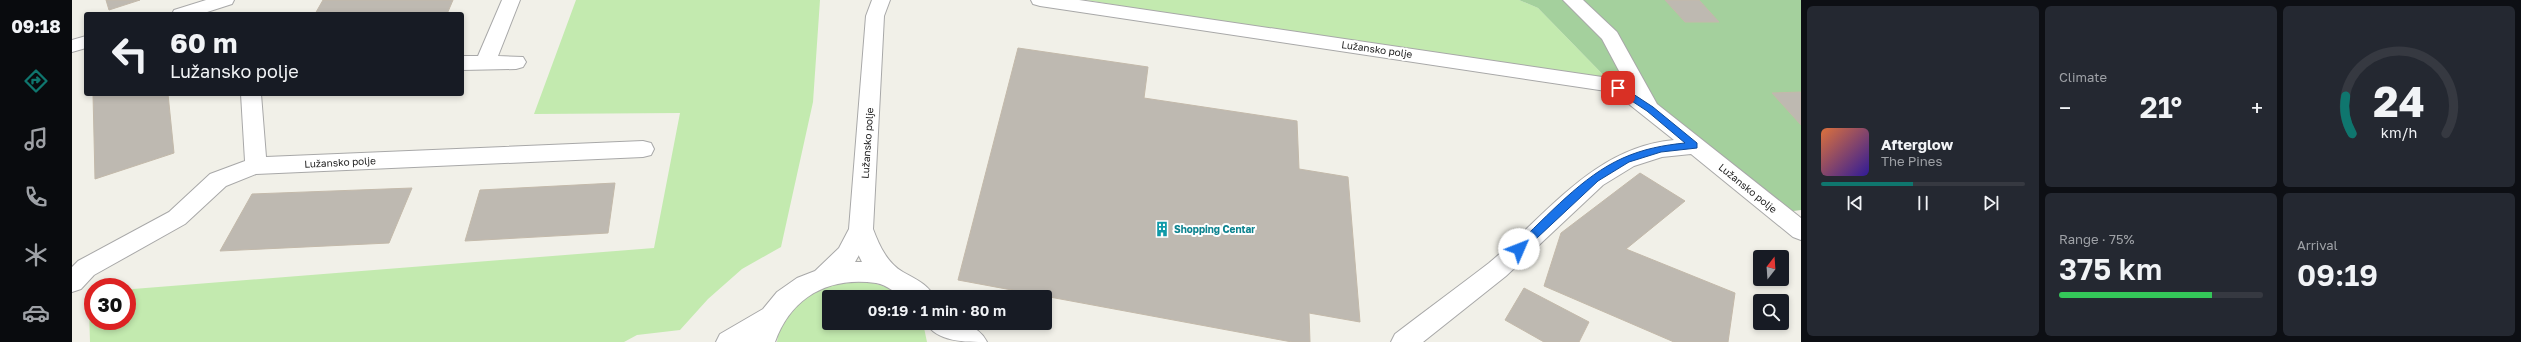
<!DOCTYPE html>
<meta charset="utf-8">
<style>
body{margin:0;font-family:"Golos Text",sans-serif;background:#242831;color:#f1f3f6;height:100vh;display:flex;flex-direction:column;font-size:15px;white-space:nowrap}
*{box-sizing:border-box;margin:0}
p{font-size:13px;color:#9ea1a6}
.icon{flex:none;width:22px;height:22px;fill:none;stroke:currentColor;stroke-width:2;stroke-linecap:round;stroke-linejoin:round}
.map{position:relative;flex:1;overflow:hidden}
.side{display:flex;flex-direction:column;gap:6px;padding:6px;background:#0d0f14;width:720px}
.side>*{flex:none}
.guide{position:absolute;left:12px;top:12px;width:380px;height:84px;border-radius:4px;box-shadow:0 2px 6px #0003;background:#171b24;color:#f1f3f6;overflow:hidden}
.needle{width:26px;rotate:17deg}
.controls{position:absolute;left:1681px;top:250px;display:grid;gap:8px}
.controls a{display:grid;place-items:center;width:36px;height:36px;border-radius:4px;background:#171b24;box-shadow:0 2px 6px #0003;font-size:20px}
.speed{position:absolute;left:12px;top:278px;display:flex;gap:8px;font-size:20px;font-weight:700;text-align:center}
.speed>*{display:grid;place-content:center;width:52px;height:52px;border-radius:50%;background:#171b24;box-shadow:0 2px 6px #0003;line-height:1}
.speed .limit{border:6px solid #d22;background:#fff;color:#111}
.pin{position:absolute;display:grid;place-items:center;width:34px;height:34px;color:#fff;margin:-17px;border-radius:8px;box-shadow:0 2px 6px #0006}
.me{position:absolute;width:44px;margin:-22px;rotate:46deg;stroke-linejoin:round;filter:drop-shadow(0 0 3px #0008)}
.turn{display:flex;align-items:center;gap:14px;height:84px;padding:0 20px;font-size:18px}
.turn .icon{width:52px;height:52px;stroke-width:2.5}
.turn b{display:block;font-size:28px;line-height:34px}
.big{font-size:30px;font-weight:600;line-height:1.1}
.side .widget{flex:1;display:flex;flex-direction:column;justify-content:center;gap:6px;min-width:0;padding:0 14px;border-radius:6px;background:#242831}
.side .dial{align-items:center;gap:0}
.dial svg{height:104px;overflow:visible;fill:none;stroke:#363941;stroke-width:7;stroke-linecap:round;text-anchor:middle}
.dial text{fill:#f1f3f6;stroke:none}
.song{display:flex;align-items:center;gap:12px}
.cover{width:48px;height:48px;border-radius:6px;background:linear-gradient(135deg,hsl(20 70% 55%),hsl(250 70% 35%))}
.played{height:4px;border-radius:2px;background:linear-gradient(90deg,#0f766e 45%,#363941 45%)}
.keys{display:flex;justify-content:space-around;direction:ltr}
.heat{display:flex;justify-content:space-between;align-items:center;font-size:22px;direction:ltr}
.charge{height:6px;border-radius:3px;background:linear-gradient(90deg,#34c759 75%,#363941 0)}
.side .tiles{flex:1;display:grid;gap:6px;grid-template-columns:repeat(3,1fr)}
.widget:first-child{grid-row:span 2}
.trip{position:absolute;left:750px;top:290px;width:230px;height:40px;border-radius:4px;background:#171b24;box-shadow:0 2px 6px #0003;font-weight:600;line-height:40px;text-align:center}
main{display:flex;flex:1;min-height:0}
.tabs{display:flex;flex-direction:column;width:72px;justify-content:space-around;align-items:center;background:#090b0e;color:#9ea1a6}
.tabs .icon{width:28px;height:28px}
.tabs .current{color:#0f766e}
.tabs b{font-size:18px;color:#f1f3f6}
.map>svg:first-child{display:block}
.grass{fill:#c3eaaf}
.forest{fill:#a4d09d}
.building{fill:#beb9b1;stroke:#c3b9aa}
.lines{fill:none;stroke-linecap:round;stroke-linejoin:round}
.minor-casing{stroke:#a8a8a8;stroke-width:2}
.minor{fill:#fff;fill-rule:evenodd}
.route{fill:#1a73e8;stroke:#114b97}
.labels{text-anchor:middle;dominant-baseline:central;stroke-width:4;stroke-linejoin:round;paint-order:stroke}
.street-label{font-size:10px;fill:#212121;stroke:#fff}
.culture-label{font-size:10px;font-weight:bold;fill:#0d838f;stroke:#fff;text-anchor:start}
</style>
<main>
<nav class="tabs">
<b>09:18</b>
<svg class="icon current" aria-label="directions" viewBox="0 0 24 24"><path d="M12 3l9 9-9 9-9-9zM9 14v-3h6M13 9l2 2-2 2"/></svg>
<svg class="icon" aria-label="music" viewBox="0 0 24 24"><path d="M9 18V5l10-2v13"/><circle cx="6" cy="18" r="3"/><circle cx="16" cy="16" r="3"/></svg>
<svg class="icon" aria-label="phone" viewBox="0 0 24 24"><path d="M5 4h4l2 5-3 2q2 4 5 5l2-3 5 2v4C11 20 4 13 5 4z"/></svg>
<svg class="icon" aria-label="climate" viewBox="0 0 24 24"><path d="M12 3v18M4 7l16 10M4 17L20 7"/></svg>
<svg class="icon" aria-label="car" viewBox="0 0 24 24"><path d="M5 17H2v-5l4-1 3-4h7l3 4 3 1v5h-3M9 17h6M6 11h13"/><circle cx="7" cy="17" r="2"/><circle cx="17" cy="17" r="2"/></svg>
</nav>
<div class="map">
<svg width="1729" height="342" viewBox="0 0 1729 342">
<rect width="100%" height="100%" fill="#f1f0e8"/>
<g class="grass">
<polygon points="504,0 748,0 741,102 709,247 670,269 636,299 608,330 565,335 552,342 18,342 17,310 21,309 21,321 55,321 55,292 61,289 582,248 608,113 462,114"/>
<polygon points="1014,0 1447,0 1466,8 1543,87"/>
<path d="M780 280C799 282 816 285 832 297H757V323H851L855 342H705C710 303 745 287 780 280Z"/>
</g>
<polygon class="forest" points="1447,0 1729,0 1729,210 1721,211 1543,87 1466,8"/>
<g class="building">
<polygon points="34,0 68,0 37,10"/>
<polygon points="251,0 381,0 375,14 243,14"/>
<polygon points="1593,0 1627,0 1647,22 1613,22"/>
<polygon points="946,48 1076,67 1072,98 1225,121 1227,169 1276,177 1288,322 1237,313 1238,342 1220,342 886,280"/>
<polygon points="1729,92 1729,125 1700,93"/>
<polygon points="21,94 96,94 102,153 23,179"/>
<polygon points="1568,173 1613,201 1554,249 1663,293 1656,342 1602,342 1472,286 1489,233"/>
<polygon points="543,183 536,233 393,241 408,190"/>
<polygon points="340,188 317,243 148,251 180,194"/>
<polygon points="1452,288 1517,322 1507,342 1472,342 1433,320"/>
</g>
<g class="lines">
<g class="minor-casing">
<g id="minor">
<polygon points="134,0 162,0 160,4 129,14 100,14 102,10"/>
<polygon points="430,0 448,0 426,56 451,57 454,62 451,67 444,69 390,70 390,56 406,56"/>
<path d="M800 0H818L812 16 801 229C807 245 815 263 831 272 843 279 856 284 862 297 854 297 839 300 832 297 822 293 816 285 804 283 757 276 719 297 703 342H644L648 334 691 309 705 292 725 278 743 271 767 248 777 229 794 16ZM787 255V256L790 262H783Z"/>
<path d="M959 0H1007L1537 78 1554 84 1530 39 1491 0H1511L1545 32 1585 104 1729 218V240L1721 237 1619 154 1590 157 1562 166 1531 185 1434 276 1351 342H1319L1323 334C1354 310 1386 287 1417 263 1475 215 1522 147 1602 140L1548 97 1534 91 968 6 961 4Z"/>
<polygon points="14,36 14,48 0,52 0,40"/>
<polygon points="169,94 189,94 194,157 571,141 579,143 582,149 579,155 571,157 184,174 154,186 113,224 22,275 9,289 0,292 0,267 6,261 97,212 138,174 173,161"/>
<path d="M854 323C876 323 904 319 915 342 893 342 865 342 854 323Z"/>
</g>
</g>
<use href="#minor" class="minor"/>
</g>
<path class="route" d="M1543 86H1549L1581 107 1625 143V148L1589 152 1557 162 1526 181 1450 252H1443V246C1476 216 1510 176 1551 158 1571 149 1592 145 1613 143L1575 111 1543 90Z"/>
<defs>
<g id="building-bare" transform="scale(1.2)"><path d="M-4-6H4V6H1V3H-1V6H-4ZM-2.5-4.3h1.7v1.8h-1.7ZM.8-4.3h1.7v1.8H.8ZM-2.5-1h1.7V.8h-1.7ZM.8-1h1.7V.8H.8Z" fill="#0f9aa8" stroke="#fff" stroke-width="2.5" paint-order="stroke"/></g>
</defs>
<g fill-rule="evenodd">
<use href="#building-bare" x="1090" y="229"/>
</g>
<g class="labels">
<g class="street-label">
<text transform="translate(1305 49) rotate(8)">Lužansko polje</text>
<text transform="translate(795 143) rotate(-86)">Lužansko polje</text>
<text transform="translate(268 162) rotate(-3)">Lužansko polje</text>
<text transform="translate(1676 188) rotate(39)">Lužansko polje</text>
</g>
<g class="culture-label">
<text x="1102" y="229">Shopping Centar</text>
</g>
</g>
</svg>
<div class="controls">
<a><svg class="needle" viewBox="-14 -14 28 28"><path d="M0-13l5 13h-10z" fill="#e53935"/><path d="M0 13l5-13h-10z" fill="#9ea1a6"/></svg></a>
<a><svg class="icon" aria-label="search" viewBox="0 0 24 24"><circle cx="10" cy="10" r="6"/><path d="M15 15l6 6"/></svg></a>
</div>
<div class="speed"><div class="limit">30</div></div>
<div class="pin" style="left:1546px;top:88px;background:#d93025"><svg class="icon" aria-label="arrive" viewBox="0 0 24 24"><path d="M6 21V4h12l-3 4 3 4H6"/></svg></div>
<svg class="me" style="left:1447px;top:249px" viewBox="-20 -20 40 40"><circle r="19" fill="#fff"/><path d="M0-13L10 11 0 6-10 11z" fill="#1a73e8"/></svg>
<div class="trip">09:19 · 1 min · 80 m</div>
<div class="guide">
<div class="turn"><svg class="icon" aria-label="left" viewBox="0 0 24 24"><path d="M17 20v-9H6M10 6l-5 5 5 5"/></svg><div><b>60 m</b>Lužansko polje</div></div>
</div>
</div>
<section class="side">
<div class="tiles">
<div class="widget">
<div class="song"><i class="cover"></i><div><b>Afterglow</b><p>The Pines</p></div></div>
<div class="played"></div>
<div class="keys"><svg class="icon" aria-label="previous" viewBox="0 0 24 24"><path d="M18 5L8 12l10 7zM5 5v14"/></svg><svg class="icon" aria-label="pause" viewBox="0 0 24 24"><path d="M8 5v14M16 5v14"/></svg><svg class="icon" aria-label="next" viewBox="0 0 24 24"><path d="M6 5l10 7-10 7zM19 5v14"/></svg></div>
</div>
<div class="widget"><p>Climate</p>
<div class="heat"><a>−</a><b class="big">21°</b><a>+</a></div>
</div>
<div class="widget dial"><svg viewBox="0 0 100 80">
<path d="M14 69A42 42 0 1 1 86 69"/>
<path d="M14 69A42 42 0 0 1 9 40" stroke="#0f766e"/>
<text x="50" y="56" font-size="32" font-weight="700">24</text>
<text x="50" y="72" font-size="11">km/h</text>
</svg></div>
<div class="widget"><p>Range · 75%</p><b class="big">375 km</b><div class="charge"></div></div>
<div class="widget"><p>Arrival</p><b class="big">09:19</b></div>
</div>
</section>
</main>
